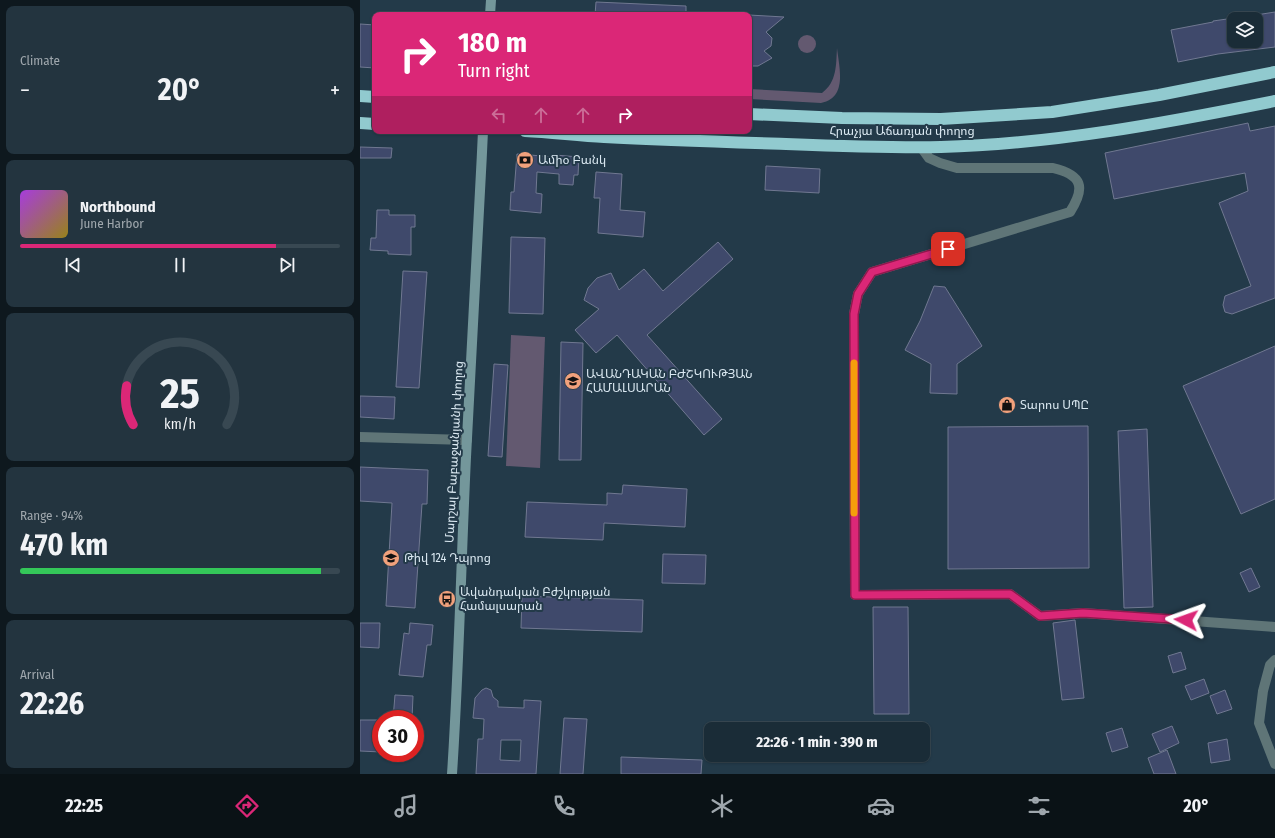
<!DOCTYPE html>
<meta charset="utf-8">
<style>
body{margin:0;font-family:"Fira Sans Condensed","Noto Sans Armenian",sans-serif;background:#23343f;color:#f1f3f6;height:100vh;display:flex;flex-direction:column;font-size:15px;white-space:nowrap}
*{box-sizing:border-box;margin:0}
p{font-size:13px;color:#9fa7ad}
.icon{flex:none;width:22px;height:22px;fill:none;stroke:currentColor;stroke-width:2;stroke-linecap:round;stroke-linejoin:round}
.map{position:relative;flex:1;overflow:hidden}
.drawer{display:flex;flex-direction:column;gap:6px;padding:6px;background:#0e181e;width:360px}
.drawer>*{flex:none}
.hud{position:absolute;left:12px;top:12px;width:380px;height:122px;border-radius:8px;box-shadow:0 1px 3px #0004,0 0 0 1px #384852;background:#db2777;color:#fff;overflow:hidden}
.fabs{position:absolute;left:867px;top:12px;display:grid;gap:8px}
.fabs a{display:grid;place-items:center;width:36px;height:36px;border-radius:8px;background:#1a2c37;box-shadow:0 1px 3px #0004,0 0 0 1px #384852;font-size:20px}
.speed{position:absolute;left:12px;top:710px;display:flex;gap:8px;font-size:20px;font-weight:700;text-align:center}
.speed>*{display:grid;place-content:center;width:52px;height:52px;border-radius:50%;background:#1a2c37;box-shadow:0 1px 3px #0004,0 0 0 1px #384852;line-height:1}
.speed .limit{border:6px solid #d22;background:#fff;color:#111}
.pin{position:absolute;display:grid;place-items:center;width:34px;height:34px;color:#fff;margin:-17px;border-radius:8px;box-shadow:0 2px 6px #0006}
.me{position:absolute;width:44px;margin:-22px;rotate:274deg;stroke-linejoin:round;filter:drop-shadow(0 0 3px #0008)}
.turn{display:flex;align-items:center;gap:14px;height:84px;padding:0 20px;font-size:18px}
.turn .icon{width:52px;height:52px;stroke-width:2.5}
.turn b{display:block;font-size:28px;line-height:34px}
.lanes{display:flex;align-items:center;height:38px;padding:0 20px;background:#0003;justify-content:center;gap:20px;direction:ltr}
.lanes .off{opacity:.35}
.big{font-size:30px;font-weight:700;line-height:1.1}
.drawer .tile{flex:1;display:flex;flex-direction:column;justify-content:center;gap:6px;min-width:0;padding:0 14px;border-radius:8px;background:#23343f}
.drawer .dial{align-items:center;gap:0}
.dial svg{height:104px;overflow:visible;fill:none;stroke:#384852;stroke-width:7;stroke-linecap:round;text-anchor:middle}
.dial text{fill:#f1f3f6;stroke:none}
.song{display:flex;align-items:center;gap:12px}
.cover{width:48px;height:48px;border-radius:6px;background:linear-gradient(135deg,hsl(280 70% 55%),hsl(50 70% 35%))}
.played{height:4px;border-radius:2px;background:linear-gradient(90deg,#db2777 80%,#384852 80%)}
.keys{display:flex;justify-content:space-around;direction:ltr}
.heat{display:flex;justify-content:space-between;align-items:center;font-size:22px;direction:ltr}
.charge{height:6px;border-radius:3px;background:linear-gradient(90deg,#34c759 94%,#384852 0)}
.trip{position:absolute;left:344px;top:722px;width:226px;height:40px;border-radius:8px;background:#1a2c37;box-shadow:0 1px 3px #0004,0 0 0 1px #384852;font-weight:700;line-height:40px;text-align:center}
.dock{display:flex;height:64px;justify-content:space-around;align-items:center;background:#0a1216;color:#9fa7ad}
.dock .icon{width:28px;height:28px}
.dock .selected{color:#db2777}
.dock b{font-size:18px;color:#f1f3f6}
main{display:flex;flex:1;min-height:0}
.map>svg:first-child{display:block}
.green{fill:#635970}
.building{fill:#3f496b;stroke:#707891;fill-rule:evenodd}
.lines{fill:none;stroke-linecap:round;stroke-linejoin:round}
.street{stroke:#5f7577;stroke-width:10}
.secondary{stroke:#74979b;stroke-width:10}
.highway{stroke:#91cacf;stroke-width:12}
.route-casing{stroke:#8e194d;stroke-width:10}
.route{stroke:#db2777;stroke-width:7}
.slow{stroke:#f59e0b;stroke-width:7}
.labels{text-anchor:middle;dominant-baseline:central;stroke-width:4;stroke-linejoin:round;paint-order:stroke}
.street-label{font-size:12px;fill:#dbe9f2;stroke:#233a49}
.poi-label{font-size:12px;fill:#dbe9f2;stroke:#233a49;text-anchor:start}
</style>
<main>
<section class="drawer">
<div class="tile"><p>Climate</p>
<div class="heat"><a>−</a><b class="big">20°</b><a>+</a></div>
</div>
<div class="tile">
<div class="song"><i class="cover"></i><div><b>Northbound</b><p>June Harbor</p></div></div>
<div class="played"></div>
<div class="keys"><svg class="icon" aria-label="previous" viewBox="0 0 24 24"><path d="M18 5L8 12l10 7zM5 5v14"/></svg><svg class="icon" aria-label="pause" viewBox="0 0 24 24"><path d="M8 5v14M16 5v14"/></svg><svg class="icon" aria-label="next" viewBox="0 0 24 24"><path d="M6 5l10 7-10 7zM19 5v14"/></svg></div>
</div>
<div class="tile dial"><svg viewBox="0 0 100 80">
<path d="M14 69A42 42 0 1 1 86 69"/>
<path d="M14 69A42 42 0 0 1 9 39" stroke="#db2777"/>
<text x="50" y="56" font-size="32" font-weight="700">25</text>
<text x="50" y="72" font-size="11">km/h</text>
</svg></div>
<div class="tile"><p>Range · 94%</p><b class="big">470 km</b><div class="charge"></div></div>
<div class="tile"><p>Arrival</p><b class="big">22:26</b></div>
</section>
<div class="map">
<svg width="915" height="774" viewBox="0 0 915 774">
<rect width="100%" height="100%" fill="#233a49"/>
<g class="green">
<circle cx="447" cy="44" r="9"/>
<path d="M477 48C479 67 488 98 461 103L389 99V89L462 93C477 82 476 65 477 48Z"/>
<polygon points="151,335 185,337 180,468 146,466"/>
</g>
<g class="building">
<polygon points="236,2 326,6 326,15 235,15"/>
<polygon points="915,12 915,47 858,54 818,62 811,30 853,22 853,21 874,18 874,41 896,41 896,15"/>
<polygon points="389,15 424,17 406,32 412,38 411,46 404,51 412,58 398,66 389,66"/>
<polygon points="0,24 15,25 15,68 0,67"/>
<polygon points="888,123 890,131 915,126 915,298 872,314 865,312 863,305 865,296 891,286 859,203 888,191 885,173 754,199 745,153"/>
<polygon points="0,147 32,148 31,158 0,158"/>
<polygon points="157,154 195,157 195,155 219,157 218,175 214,175 213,185 199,184 199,174 177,172 176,193 182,194 181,213 150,210 151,192 154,192"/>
<polygon points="406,166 460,169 459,193 405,190"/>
<polygon points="236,172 262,174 260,210 285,212 283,237 238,233 240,198 234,198"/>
<polygon points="17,210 29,210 29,215 55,215 55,227 51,227 51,255 28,254 28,251 10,250 11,238 16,238"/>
<polygon points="151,237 185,238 183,314 149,313"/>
<polygon points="358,242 373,259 287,335 362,419 344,435 257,335 236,353 215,330 239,309 224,300 228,288 237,278 251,273 259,290 284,269 303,291"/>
<polygon points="43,271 67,272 59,388 36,387"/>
<polygon points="574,286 585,287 622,346 597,364 597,394 570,393 571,364 545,350 560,321"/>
<polygon points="201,342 223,343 221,460 199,460"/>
<polygon points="915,346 915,499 881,514 823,386"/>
<polygon points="134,364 148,365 142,457 128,456"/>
<polygon points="0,396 35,397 34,419 0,417"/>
<polygon points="728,426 729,568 588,569 588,427"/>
<polygon points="787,429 793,607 764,608 758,431"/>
<polygon points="0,467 68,470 67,504 62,504 55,608 26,606 32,503 0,501"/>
<polygon points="263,485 327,489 325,527 244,523 243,540 165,537 167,502 247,505 247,493 262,494"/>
<polygon points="303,554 346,555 345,584 302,583"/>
<polygon points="891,568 900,587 889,592 880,573"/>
<polygon points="162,596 283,600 282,632 161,628"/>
<polygon points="513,607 548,607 549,714 514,714"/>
<polygon points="715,620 724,698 702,700 693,623"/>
<polygon points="0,623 20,623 19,648 0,647"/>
<polygon points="50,623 73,625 71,645 67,645 63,677 39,675 44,633 49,634"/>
<polygon points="821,652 826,669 813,673 808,656"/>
<polygon points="844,679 849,693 831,700 825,686"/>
<path d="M126 688 131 690 133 697 138 701V707L164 708V700L181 701 176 774H116L118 739H123L124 719 113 718 115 698 122 690ZM141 740H161L160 761 140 760Z"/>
<polygon points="865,690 872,709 857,714 850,696"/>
<polygon points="35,695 53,696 52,719 33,719"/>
<polygon points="204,718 227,719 223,774 200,774"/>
<polygon points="0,720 21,720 21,752 0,751"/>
<polygon points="812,726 819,743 800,752 792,734"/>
<polygon points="762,728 768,747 752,752 746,733"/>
<polygon points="867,739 870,760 851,763 848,743"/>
<polygon points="807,750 816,774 794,774 788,758"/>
<polygon points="261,757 342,760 341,774 261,774"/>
</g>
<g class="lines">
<g class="street">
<path d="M561 147 569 158 580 163 597 168H693C722 175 726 187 710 212L512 272 498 294 494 314 495 595 650 594 680 616 723 613 915 627"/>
<polyline points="0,437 107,440"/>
<polyline points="915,660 910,665 903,691 899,723 915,764"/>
</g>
<g class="secondary">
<polyline points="130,15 131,0"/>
<path d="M92 774C99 668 101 563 106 457 111 349 118 240 123 131"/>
</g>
<g class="highway">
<polyline points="0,96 15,97"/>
<polyline points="389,114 482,118 581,119 692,112 799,95 915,72"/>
<polyline points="0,123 15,124"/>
<path d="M165 131C192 132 218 136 244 137 305 140 366 142 426 144 478 146 530 148 581 147 694 144 805 123 915 101"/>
</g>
</g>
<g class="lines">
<g class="route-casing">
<polyline id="route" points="588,249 512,272 498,294 494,314 495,595 650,594 680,616 723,613 826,620"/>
</g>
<use href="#route" class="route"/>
<polyline class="slow" points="494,363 494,513"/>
</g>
<defs>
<g id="bank-disc" transform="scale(0.9)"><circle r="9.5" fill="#f1a17c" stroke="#233a49"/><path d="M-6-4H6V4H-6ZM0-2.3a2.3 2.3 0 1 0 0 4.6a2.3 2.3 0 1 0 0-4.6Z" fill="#111"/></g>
<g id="university-disc" transform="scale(0.9)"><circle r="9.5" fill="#f1a17c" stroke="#233a49"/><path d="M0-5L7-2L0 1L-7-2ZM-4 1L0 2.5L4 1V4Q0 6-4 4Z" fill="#111"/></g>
<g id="shop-disc" transform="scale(0.9)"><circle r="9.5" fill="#f1a17c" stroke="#233a49"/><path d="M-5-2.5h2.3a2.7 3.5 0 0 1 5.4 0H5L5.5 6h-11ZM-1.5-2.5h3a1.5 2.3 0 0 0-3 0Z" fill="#111"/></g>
<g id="school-disc" transform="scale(0.9)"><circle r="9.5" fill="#f1a17c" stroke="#233a49"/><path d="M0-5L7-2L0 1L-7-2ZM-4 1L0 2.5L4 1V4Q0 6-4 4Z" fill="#111"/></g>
<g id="bus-disc" transform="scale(0.9)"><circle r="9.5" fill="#f1a17c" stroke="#233a49"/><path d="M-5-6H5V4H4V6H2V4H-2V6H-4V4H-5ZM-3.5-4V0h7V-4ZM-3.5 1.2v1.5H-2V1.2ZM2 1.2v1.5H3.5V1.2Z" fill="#111"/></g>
</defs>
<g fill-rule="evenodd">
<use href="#bank-disc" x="165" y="160"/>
<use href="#university-disc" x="213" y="381"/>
<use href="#shop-disc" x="647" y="405"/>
<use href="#school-disc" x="31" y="558"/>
<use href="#bus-disc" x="87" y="599"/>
</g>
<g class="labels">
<g class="street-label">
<text x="542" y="131">Հրաչյա Աճառյան փողոց</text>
<text transform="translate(94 452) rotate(-87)">Մարշալ Բաբաջանյանի փողոց</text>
</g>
<g class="poi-label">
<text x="178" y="160">Ամիօ Բանկ</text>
<text x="226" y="374">ԱՎԱՆԴԱԿԱՆ ԲԺՇԿՈՒԹՅԱՆ<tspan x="226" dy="14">ՀԱՄԱԼՍԱՐԱՆ</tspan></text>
<text x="660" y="405">Տարոս ՍՊԸ</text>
<text x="44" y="558">Թիվ 124 Դպրոց</text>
<text x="100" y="592">Ավանդական Բժշկության<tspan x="100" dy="14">Համալսարան</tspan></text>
</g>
</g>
</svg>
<div class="fabs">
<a><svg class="icon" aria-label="layers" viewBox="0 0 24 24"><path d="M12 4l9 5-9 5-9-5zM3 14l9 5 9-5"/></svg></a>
</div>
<div class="speed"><div class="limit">30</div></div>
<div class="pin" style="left:588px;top:249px;background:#d93025"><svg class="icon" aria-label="arrive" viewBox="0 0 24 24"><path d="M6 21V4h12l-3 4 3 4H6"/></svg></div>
<svg class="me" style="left:826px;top:620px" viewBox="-20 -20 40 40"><path d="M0-17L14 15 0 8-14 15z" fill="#db2777" stroke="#fff" stroke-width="4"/></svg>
<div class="trip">22:26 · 1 min · 390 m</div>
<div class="hud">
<div class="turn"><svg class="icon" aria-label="right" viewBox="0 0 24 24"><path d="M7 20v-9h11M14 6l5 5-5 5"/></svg><div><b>180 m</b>Turn right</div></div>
<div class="lanes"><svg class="icon off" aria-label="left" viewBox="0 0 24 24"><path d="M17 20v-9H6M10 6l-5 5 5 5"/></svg><svg class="icon off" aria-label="ahead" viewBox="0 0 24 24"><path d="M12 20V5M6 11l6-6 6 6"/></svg><svg class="icon off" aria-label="ahead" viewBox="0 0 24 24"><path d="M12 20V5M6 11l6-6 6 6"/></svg><svg class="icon" aria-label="right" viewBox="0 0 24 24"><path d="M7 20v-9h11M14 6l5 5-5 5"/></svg></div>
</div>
</div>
</main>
<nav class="dock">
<b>22:25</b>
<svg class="icon selected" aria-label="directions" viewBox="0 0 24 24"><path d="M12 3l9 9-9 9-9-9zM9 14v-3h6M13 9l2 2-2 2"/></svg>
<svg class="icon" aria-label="music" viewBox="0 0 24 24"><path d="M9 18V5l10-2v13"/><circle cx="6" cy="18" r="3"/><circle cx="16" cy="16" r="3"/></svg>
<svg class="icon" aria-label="phone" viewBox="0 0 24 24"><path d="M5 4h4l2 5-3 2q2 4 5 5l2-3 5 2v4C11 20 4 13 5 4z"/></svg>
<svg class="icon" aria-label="climate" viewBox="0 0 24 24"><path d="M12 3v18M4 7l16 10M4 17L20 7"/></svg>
<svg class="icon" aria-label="car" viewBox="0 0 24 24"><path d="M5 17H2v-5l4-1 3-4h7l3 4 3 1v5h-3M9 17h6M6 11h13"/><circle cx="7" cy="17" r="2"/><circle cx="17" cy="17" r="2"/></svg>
<svg class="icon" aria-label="filters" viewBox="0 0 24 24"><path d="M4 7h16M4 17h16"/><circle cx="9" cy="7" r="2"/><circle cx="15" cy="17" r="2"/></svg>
<b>20°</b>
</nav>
